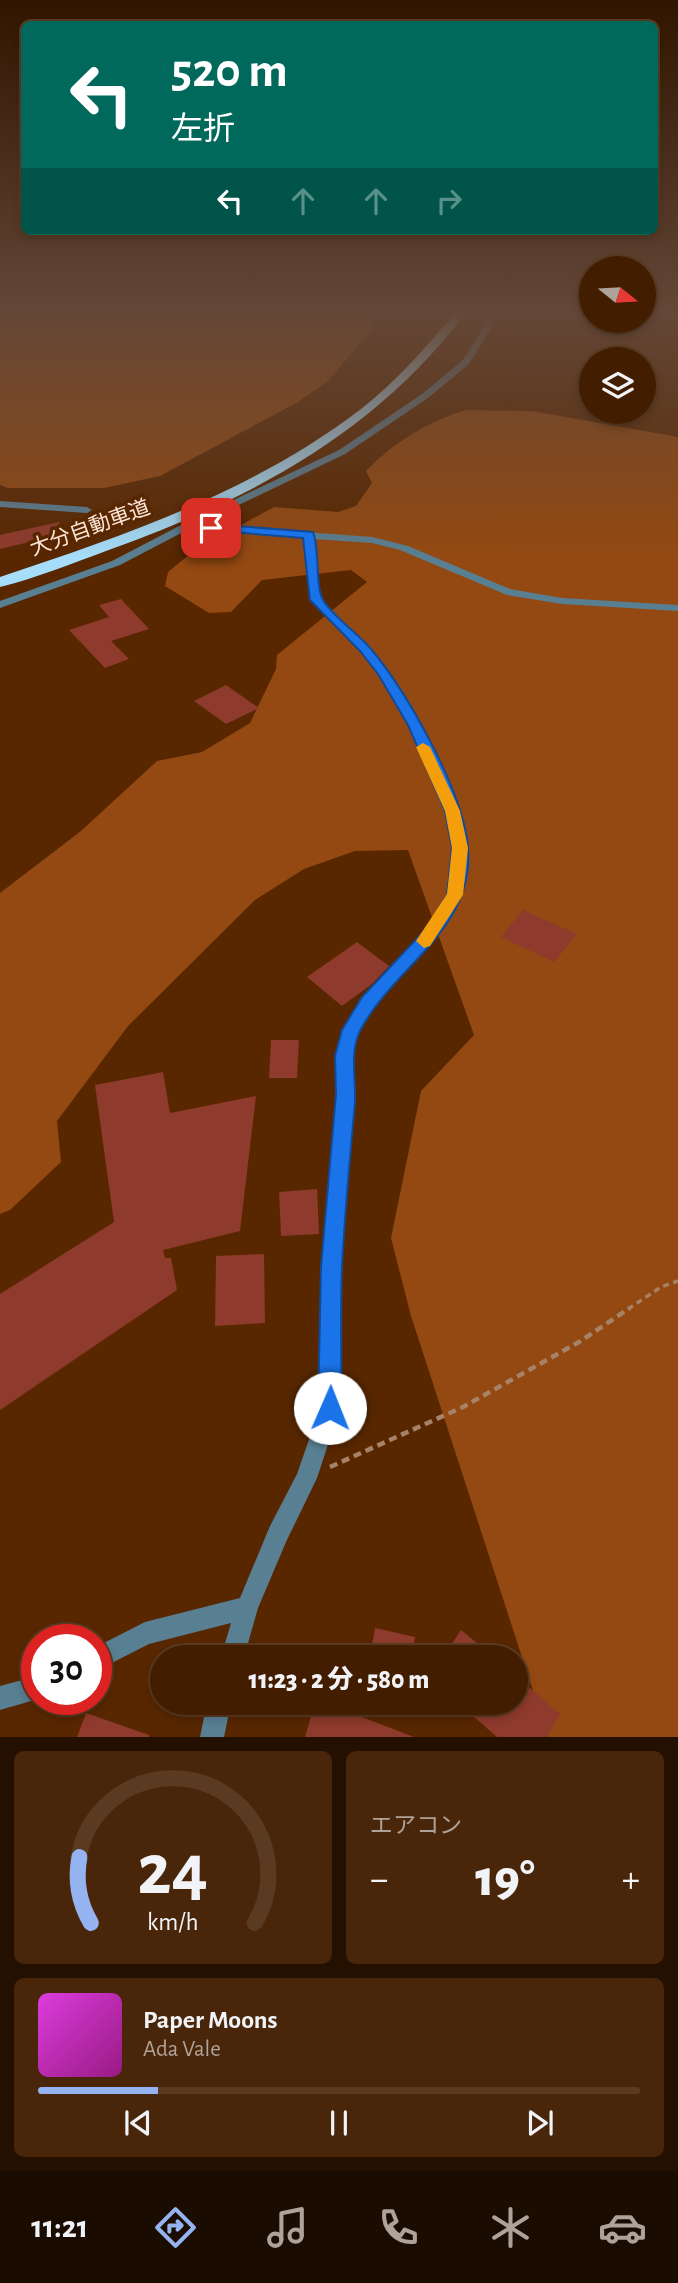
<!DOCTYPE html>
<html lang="ja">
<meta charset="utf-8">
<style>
body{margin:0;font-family:"Alegreya Sans","Noto Sans JP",sans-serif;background:#49260a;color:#f1f3f6;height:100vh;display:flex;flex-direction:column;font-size:26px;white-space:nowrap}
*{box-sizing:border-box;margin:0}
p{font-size:23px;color:#aea299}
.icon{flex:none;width:38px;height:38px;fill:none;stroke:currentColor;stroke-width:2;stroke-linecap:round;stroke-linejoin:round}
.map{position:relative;height:1737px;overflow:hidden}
.details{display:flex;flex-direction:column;gap:14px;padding:14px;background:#241000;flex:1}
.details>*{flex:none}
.guide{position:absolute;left:21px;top:21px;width:637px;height:214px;border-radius:10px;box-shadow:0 4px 10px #0003,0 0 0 2px #5a3b22;background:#00695c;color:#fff;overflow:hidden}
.needle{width:46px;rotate:108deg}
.tools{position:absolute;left:579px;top:256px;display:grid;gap:14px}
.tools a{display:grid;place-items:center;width:77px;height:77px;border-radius:50%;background:#421d00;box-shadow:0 4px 10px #0003,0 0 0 2px #5a3b22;font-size:35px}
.speed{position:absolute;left:21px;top:1624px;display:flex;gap:14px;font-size:35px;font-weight:700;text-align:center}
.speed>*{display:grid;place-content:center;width:91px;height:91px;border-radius:50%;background:#421d00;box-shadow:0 4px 10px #0003,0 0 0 2px #5a3b22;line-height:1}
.speed .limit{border:10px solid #d22;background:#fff;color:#111}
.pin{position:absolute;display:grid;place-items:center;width:60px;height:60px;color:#fff;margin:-30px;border-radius:14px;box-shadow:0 4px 10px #0006}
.me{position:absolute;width:77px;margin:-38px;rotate:1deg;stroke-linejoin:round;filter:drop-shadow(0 0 5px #0008)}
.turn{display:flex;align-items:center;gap:24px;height:147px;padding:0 35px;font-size:32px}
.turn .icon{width:91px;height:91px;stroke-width:2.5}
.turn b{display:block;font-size:49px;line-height:60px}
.lanes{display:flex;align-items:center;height:66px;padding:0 35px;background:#0003;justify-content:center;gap:35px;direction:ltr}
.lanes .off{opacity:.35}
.big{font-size:52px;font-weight:800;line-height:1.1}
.details .widget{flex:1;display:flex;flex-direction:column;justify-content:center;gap:10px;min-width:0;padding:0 24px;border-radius:10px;background:#49260a}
.details .dial{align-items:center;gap:0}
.dial svg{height:182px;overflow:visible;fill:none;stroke:#5a3b22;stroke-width:7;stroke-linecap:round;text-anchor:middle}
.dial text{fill:#f1f3f6;stroke:none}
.song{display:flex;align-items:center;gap:21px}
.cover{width:84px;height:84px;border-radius:10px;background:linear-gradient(135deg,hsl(300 70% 55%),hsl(310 70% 35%))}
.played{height:7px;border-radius:4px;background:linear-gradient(90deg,#95b2f1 20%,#5a3b22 20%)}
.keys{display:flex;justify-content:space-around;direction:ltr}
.heat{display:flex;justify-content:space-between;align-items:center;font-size:38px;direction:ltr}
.details .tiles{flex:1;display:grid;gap:14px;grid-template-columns:1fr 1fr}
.widget:last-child{grid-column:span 2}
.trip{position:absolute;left:150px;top:1645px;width:378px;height:70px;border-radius:35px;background:#421d00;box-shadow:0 4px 10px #0003,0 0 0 2px #5a3b22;font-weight:800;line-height:70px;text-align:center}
.tab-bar{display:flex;height:112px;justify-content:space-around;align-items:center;background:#1a0c00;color:#aea299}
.tab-bar .icon{width:49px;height:49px}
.tab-bar .current{color:#95b2f1}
.tab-bar b{font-size:32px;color:#f1f3f6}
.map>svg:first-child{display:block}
.forest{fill:#934911}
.building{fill:#8e3a2c}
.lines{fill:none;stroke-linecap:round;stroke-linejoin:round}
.path-far1{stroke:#a78267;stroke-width:3.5;stroke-dasharray:6 4.5;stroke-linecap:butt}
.path{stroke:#a78267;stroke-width:4.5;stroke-dasharray:8 5;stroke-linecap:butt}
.street{fill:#597f93;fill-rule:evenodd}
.highway{fill:#a5ddfb;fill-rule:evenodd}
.route{fill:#1a73e8;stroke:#114b97;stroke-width:2}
.slow{fill:#f59e0b}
.labels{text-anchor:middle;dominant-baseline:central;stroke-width:7;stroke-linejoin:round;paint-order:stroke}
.far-street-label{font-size:21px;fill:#fce4d6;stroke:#582700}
</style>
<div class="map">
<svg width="678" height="1737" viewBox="0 0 678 1737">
<rect width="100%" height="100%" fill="#582700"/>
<g class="forest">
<polygon points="0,314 365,314 373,328 327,382 298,402 160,476 104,488 8,488 0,485"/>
<path d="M465 410 532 411 678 437V1737H548L411 1316 391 1238 421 1091 474 1035 408 850 355 851 304 869 255 900 128 1026 57 1121 61 1162 10 1210 0 1214V893L81 831 157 761 202 752 250 723 276 669 277 655 367 582 351 570 262 580 231 612 209 613 165 586 168 572 195 550 274 507 338 512 356 506 372 483 366 471C394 442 427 422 465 410Z"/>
</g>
<g class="building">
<polygon points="59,522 67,533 0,549 0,535"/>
<polygon points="121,599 149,629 111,641 129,659 105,668 69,630 109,617 99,605"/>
<polygon points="226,685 259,708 226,724 194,701"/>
<polygon points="523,910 577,934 554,962 501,937"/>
<polygon points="357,942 389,966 372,984 342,1006 307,977"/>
<polygon points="271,1040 299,1040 297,1078 269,1078"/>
<polygon points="163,1072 170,1113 256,1096 240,1231 163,1250 165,1258 171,1258 177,1290 0,1410 0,1294 114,1222 95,1085"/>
<polygon points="317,1189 319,1234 281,1236 279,1192"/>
<polygon points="264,1254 265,1323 215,1326 216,1256"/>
<polygon points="375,1628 415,1637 412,1657 370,1657"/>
<polygon points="461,1630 494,1657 443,1657"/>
<polygon points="516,1676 560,1714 547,1737 497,1737 458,1703 516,1703"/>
<polygon points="315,1703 325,1703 414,1737 305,1737"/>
<polygon points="86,1713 149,1735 149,1737 77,1737"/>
</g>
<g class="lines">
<polyline class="path-far1" points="628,1309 661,1287 678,1281"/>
<polyline class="path" points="330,1467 463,1407 579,1342 630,1308"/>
<g class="street">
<polygon points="487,314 495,314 491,328 469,364 428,398 345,454 199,524 372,537 408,546 510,589 562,598 678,605 678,611 562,604 507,595 400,550 372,543 314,539 321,599 369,647 388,671 421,725 459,811 467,848 462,895 437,937 373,1006 359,1031 352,1056 354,1094 341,1267 340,1408 317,1478 286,1542 258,1608 244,1657 221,1657 231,1623 149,1644 96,1671 96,1647 145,1622 240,1598 270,1526 297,1474 320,1408 323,1267 338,1094 336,1056 343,1030 363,998 427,929 448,895 453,848 445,811 409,725 379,674 361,651 311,600 304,538 189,529 120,565 0,608 0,601 112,561 183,524 339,450 422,394 463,360 483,328"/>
<polygon points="0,501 87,507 92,510 87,513 0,507"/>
<polygon points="37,1676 38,1699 0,1710 0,1686"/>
<polygon points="207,1703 231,1703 224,1737 200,1737"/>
</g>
<path class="highway" d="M454 314H465C373 435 247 501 106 551 71 564 36 578 0 587V577C126 535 254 491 361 409 396 382 425 348 454 314Z"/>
</g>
<linearGradient id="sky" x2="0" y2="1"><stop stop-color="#301500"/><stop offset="0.56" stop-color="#644737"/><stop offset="1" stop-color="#644737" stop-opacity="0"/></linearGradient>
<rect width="678" height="558" fill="url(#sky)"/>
<path class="route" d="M211 524 313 532C320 550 315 586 323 600 333 617 358 633 371 649 407 692 463 791 468 847 475 930 395 965 361 1029 349 1051 356 1077 355 1102 350 1156 345 1211 342 1265 340 1313 342 1361 341 1408L338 1416 330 1420 322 1416 318 1408 321 1267 336 1094 335 1056 342 1030 362 997 426 929 447 895 452 848 445 811 408 725 378 674 360 651 310 600 303 538 207 530 206 528Z"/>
<polygon class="slow" points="423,743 430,747 460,811 468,848 463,895 430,946 424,948 416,941 447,894 452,848 445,811 416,747"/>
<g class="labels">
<g class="far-street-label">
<text transform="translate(90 528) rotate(-20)">大分自動車道</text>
</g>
</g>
</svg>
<div class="tools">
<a><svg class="needle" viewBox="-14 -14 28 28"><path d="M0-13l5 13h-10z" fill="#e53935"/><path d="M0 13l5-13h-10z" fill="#aea299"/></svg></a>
<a><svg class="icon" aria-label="layers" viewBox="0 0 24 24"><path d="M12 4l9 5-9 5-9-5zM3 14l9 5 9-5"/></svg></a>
</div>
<div class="speed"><div class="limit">30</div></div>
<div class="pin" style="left:211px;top:528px;background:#d93025"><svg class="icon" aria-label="arrive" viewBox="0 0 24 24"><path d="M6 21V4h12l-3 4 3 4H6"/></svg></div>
<svg class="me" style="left:330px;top:1408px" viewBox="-20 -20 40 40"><circle r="19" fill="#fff"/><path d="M0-13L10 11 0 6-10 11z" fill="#1a73e8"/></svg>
<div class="trip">11:23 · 2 分 · 580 m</div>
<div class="guide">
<div class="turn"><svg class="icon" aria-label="left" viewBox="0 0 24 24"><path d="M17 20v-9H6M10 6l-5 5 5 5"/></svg><div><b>520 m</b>左折</div></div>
<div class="lanes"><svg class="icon" aria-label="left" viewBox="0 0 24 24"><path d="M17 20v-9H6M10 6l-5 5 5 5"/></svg><svg class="icon off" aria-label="ahead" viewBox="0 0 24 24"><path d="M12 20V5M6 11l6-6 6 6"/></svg><svg class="icon off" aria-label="ahead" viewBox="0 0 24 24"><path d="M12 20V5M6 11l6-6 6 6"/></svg><svg class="icon off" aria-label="right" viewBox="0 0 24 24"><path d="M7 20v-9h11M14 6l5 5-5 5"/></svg></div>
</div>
</div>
<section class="details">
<div class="tiles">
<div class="widget dial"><svg viewBox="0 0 100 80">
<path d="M14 69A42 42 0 1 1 86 69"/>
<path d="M14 69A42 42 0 0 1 9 40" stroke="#95b2f1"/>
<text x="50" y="56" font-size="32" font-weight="700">24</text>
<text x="50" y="72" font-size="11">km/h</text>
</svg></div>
<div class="widget"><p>エアコン</p>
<div class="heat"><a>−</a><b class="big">19°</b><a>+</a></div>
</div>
<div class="widget">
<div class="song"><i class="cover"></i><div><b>Paper Moons</b><p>Ada Vale</p></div></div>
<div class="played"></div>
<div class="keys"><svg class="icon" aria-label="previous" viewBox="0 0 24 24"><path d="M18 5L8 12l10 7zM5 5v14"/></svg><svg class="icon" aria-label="pause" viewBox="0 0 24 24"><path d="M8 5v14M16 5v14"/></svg><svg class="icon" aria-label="next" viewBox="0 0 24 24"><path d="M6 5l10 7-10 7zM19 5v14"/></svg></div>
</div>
</div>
</section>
<nav class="tab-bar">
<b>11:21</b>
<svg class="icon current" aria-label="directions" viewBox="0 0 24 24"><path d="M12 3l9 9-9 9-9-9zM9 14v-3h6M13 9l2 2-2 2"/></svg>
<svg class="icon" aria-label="music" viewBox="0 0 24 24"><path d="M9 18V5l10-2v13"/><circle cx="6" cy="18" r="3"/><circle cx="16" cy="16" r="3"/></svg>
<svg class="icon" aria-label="phone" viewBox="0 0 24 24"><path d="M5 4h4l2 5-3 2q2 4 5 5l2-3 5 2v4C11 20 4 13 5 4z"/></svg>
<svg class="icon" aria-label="climate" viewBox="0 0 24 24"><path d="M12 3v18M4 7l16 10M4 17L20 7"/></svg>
<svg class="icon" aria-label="car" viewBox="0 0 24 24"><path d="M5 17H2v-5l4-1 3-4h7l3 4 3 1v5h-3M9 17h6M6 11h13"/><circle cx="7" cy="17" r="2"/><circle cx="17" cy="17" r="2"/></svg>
</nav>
